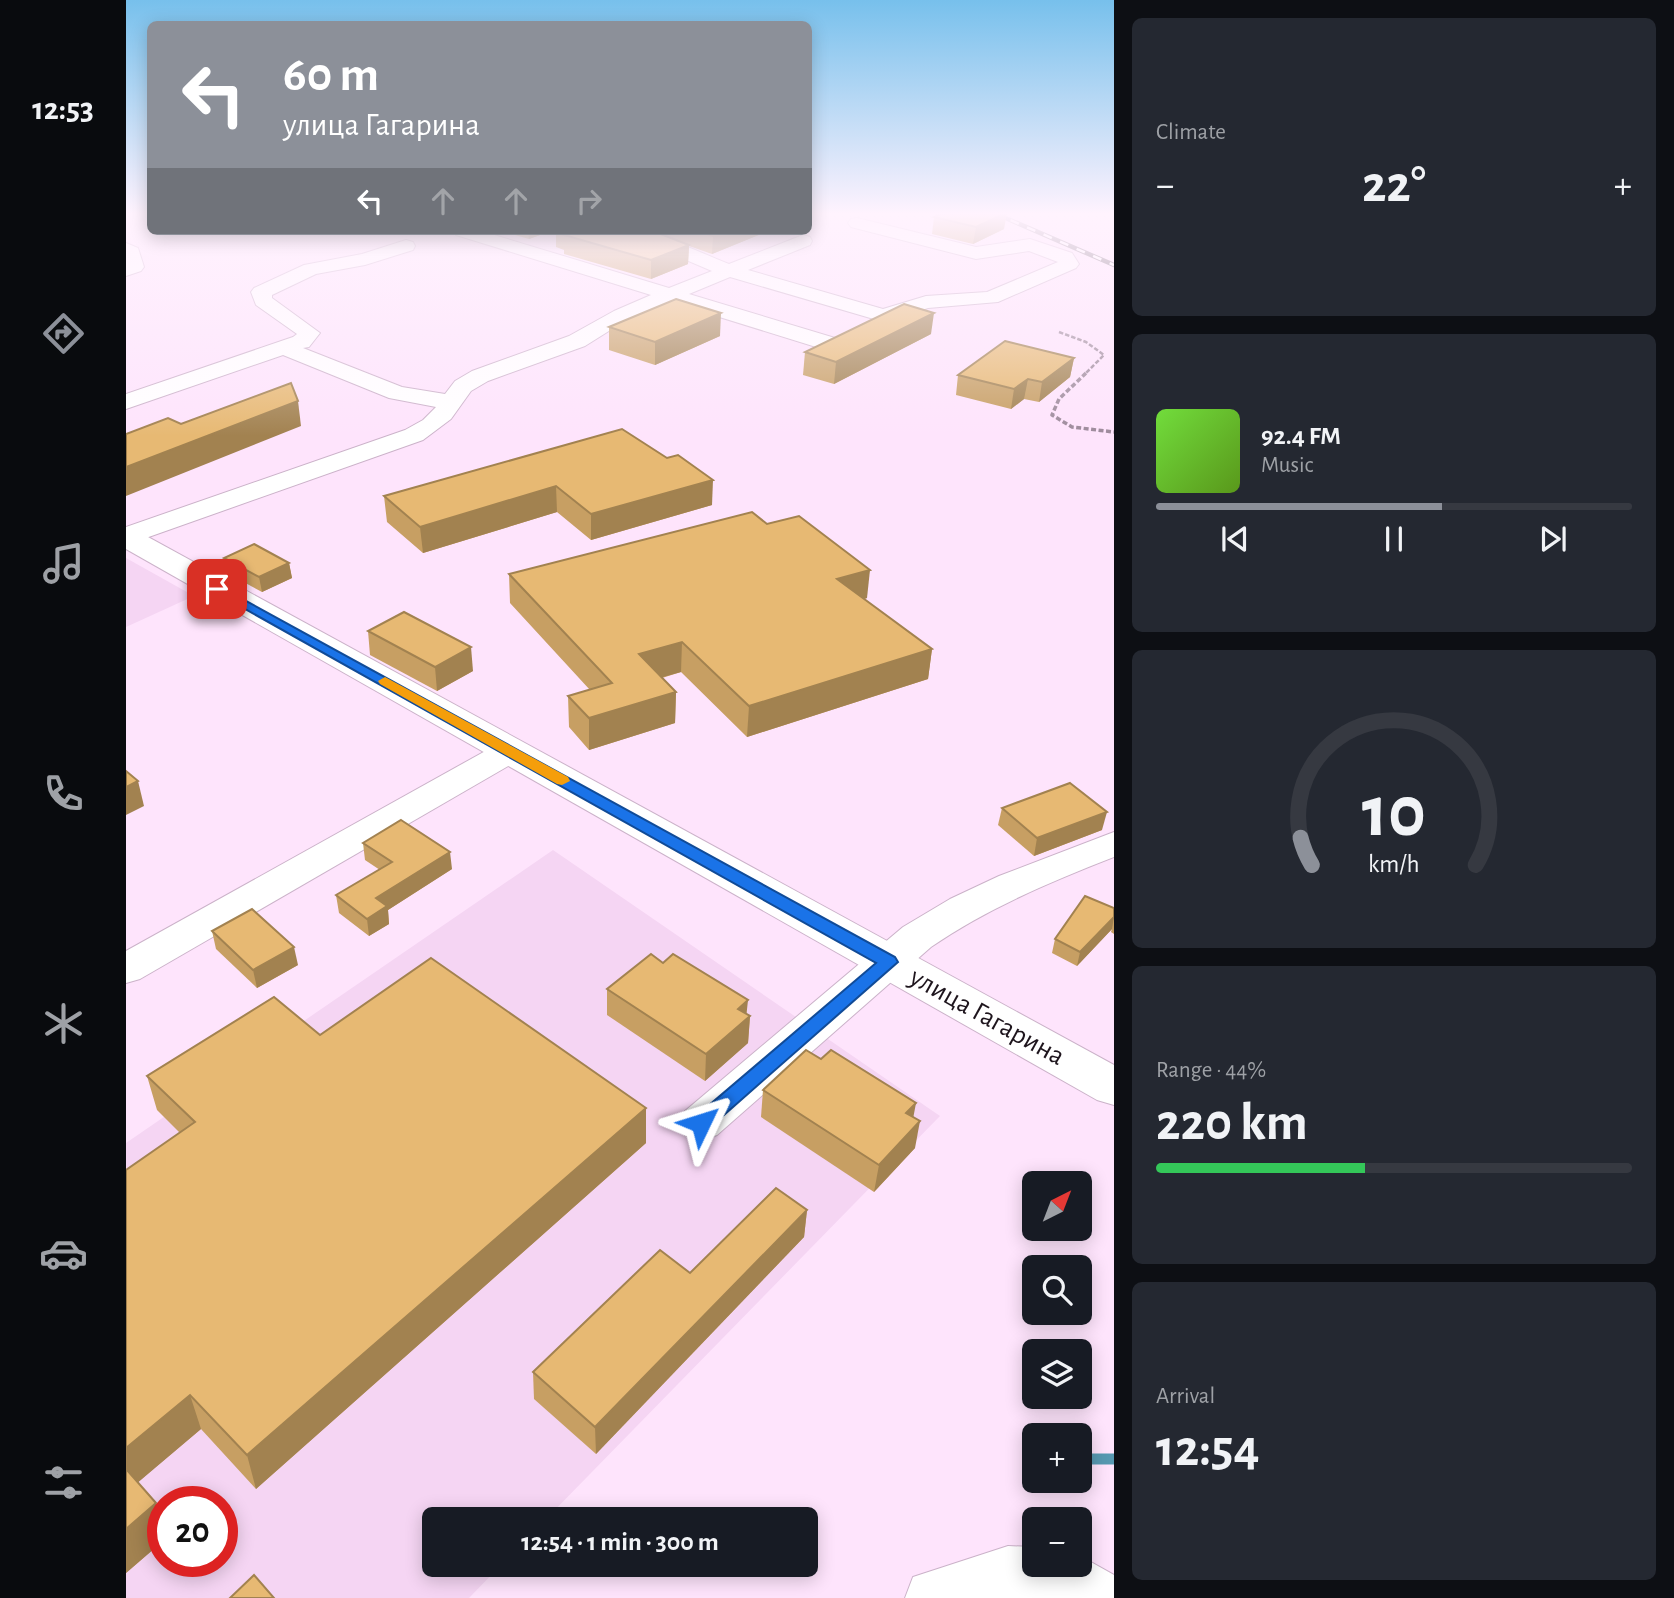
<!DOCTYPE html>
<meta charset="utf-8">
<style>
body{margin:0;font-family:"Alegreya Sans",sans-serif;background:#242831;color:#f1f3f6;height:100vh;display:flex;flex-direction:column;font-size:26px;white-space:nowrap}
*{box-sizing:border-box;margin:0}
p{font-size:23px;color:#9ea1a6}
.icon{flex:none;width:38px;height:38px;fill:none;stroke:currentColor;stroke-width:2;stroke-linecap:round;stroke-linejoin:round}
.map{position:relative;flex:1;overflow:hidden}
.panel{display:flex;flex-direction:column;gap:18px;padding:18px;background:#0d0f14;width:560px}
.panel>*{flex:none}
.guide{position:absolute;left:21px;top:21px;width:665px;height:214px;border-radius:10px;box-shadow:0 4px 18px #0003;background:#8c9099;color:#fff;overflow:hidden}
.needle{width:46px;rotate:42deg}
.buttons{position:absolute;left:896px;top:1171px;display:grid;gap:14px}
.buttons a{display:grid;place-items:center;width:70px;height:70px;border-radius:10px;background:#171b24;box-shadow:0 4px 18px #0003;font-size:35px}
.speed{position:absolute;left:21px;top:1486px;display:flex;gap:14px;font-size:35px;font-weight:700;text-align:center}
.speed>*{display:grid;place-content:center;width:91px;height:91px;border-radius:50%;background:#171b24;box-shadow:0 4px 18px #0003;line-height:1}
.speed .limit{border:10px solid #d22;background:#fff;color:#111}
.pin{position:absolute;display:grid;place-items:center;width:60px;height:60px;color:#fff;margin:-30px;border-radius:14px;box-shadow:0 4px 10px #0006}
.me{position:absolute;width:77px;margin:-38px;rotate:49deg;stroke-linejoin:round;filter:drop-shadow(0 0 5px #0008)}
.turn{display:flex;align-items:center;gap:24px;height:147px;padding:0 21px;font-size:32px}
.turn .icon{width:91px;height:91px;stroke-width:2.5}
.turn b{display:block;font-size:49px;line-height:60px}
.lanes{display:flex;align-items:center;height:66px;padding:0 21px;background:#0003;justify-content:center;gap:35px;direction:ltr}
.lanes .off{opacity:.35}
.big{font-size:52px;font-weight:600;line-height:1.1}
.panel .card{flex:1;display:flex;flex-direction:column;justify-content:center;gap:10px;min-width:0;padding:0 24px;border-radius:10px;background:#242831}
.panel .dial{align-items:center;gap:0}
.dial svg{height:182px;overflow:visible;fill:none;stroke:#363941;stroke-width:7;stroke-linecap:round;text-anchor:middle}
.dial text{fill:#f1f3f6;stroke:none}
.song{display:flex;align-items:center;gap:21px}
.cover{width:84px;height:84px;border-radius:10px;background:linear-gradient(135deg,hsl(100 70% 55%),hsl(90 70% 35%))}
.played{height:7px;border-radius:4px;background:linear-gradient(90deg,#8c9099 60%,#363941 60%)}
.keys{display:flex;justify-content:space-around;direction:ltr}
.heat{display:flex;justify-content:space-between;align-items:center;font-size:38px;direction:ltr}
.charge{height:10px;border-radius:5px;background:linear-gradient(90deg,#34c759 44%,#363941 0)}
.trip{position:absolute;left:296px;top:1507px;width:396px;height:70px;border-radius:10px;background:#171b24;box-shadow:0 4px 18px #0003;font-weight:600;line-height:70px;text-align:center}
main{display:flex;flex:1;min-height:0}
.tab-bar{display:flex;flex-direction:column;width:126px;justify-content:space-around;align-items:center;background:#090b0e;color:#9ea1a6}
.tab-bar .icon{width:49px;height:49px}
.tab-bar .on{color:#8c9099}
.tab-bar b{font-size:32px;color:#f1f3f6}
.map>svg:first-child{display:block}
.built{fill:#f5d5f3;fill-rule:evenodd}
.lines{fill:none;stroke-linecap:round;stroke-linejoin:round}
.stream{stroke:#5699b1;stroke-width:11}
.minor-casing{stroke:#cbb2c9;stroke-width:2}
.major-casing{stroke:#cbb2c9;stroke-width:2}
.path-far1{stroke:#9d8a9b;stroke-width:2.5;stroke-dasharray:4.5 2;stroke-linecap:butt}
.path{stroke:#9d8a9b;stroke-width:3.5;stroke-dasharray:5 2.5;stroke-linecap:butt}
.minor{fill:#fff;fill-rule:evenodd}
.major{fill:#fff;fill-rule:evenodd}
.rail-casing{stroke:#655764;stroke-width:4.5}
.rail{stroke:#fff;stroke-width:2.5;stroke-dasharray:9;stroke-linecap:butt}
.wall{fill:#c79f63}
.shaded-wall{fill:#a28250}
.building{fill:#e7b973;stroke:#a28250;stroke-width:2}
.route{fill:#1a73e8;stroke:#114b97;stroke-width:2}
.slow{fill:#f59e0b}
.labels{text-anchor:middle;dominant-baseline:central;stroke-width:6;stroke-linejoin:round;paint-order:stroke}
.street-label{font-size:28px;fill:#1e151d;stroke:#fff}
</style>
<main>
<nav class="tab-bar">
<b>12:53</b>
<svg class="icon on" aria-label="directions" viewBox="0 0 24 24"><path d="M12 3l9 9-9 9-9-9zM9 14v-3h6M13 9l2 2-2 2"/></svg>
<svg class="icon" aria-label="music" viewBox="0 0 24 24"><path d="M9 18V5l10-2v13"/><circle cx="6" cy="18" r="3"/><circle cx="16" cy="16" r="3"/></svg>
<svg class="icon" aria-label="phone" viewBox="0 0 24 24"><path d="M5 4h4l2 5-3 2q2 4 5 5l2-3 5 2v4C11 20 4 13 5 4z"/></svg>
<svg class="icon" aria-label="climate" viewBox="0 0 24 24"><path d="M12 3v18M4 7l16 10M4 17L20 7"/></svg>
<svg class="icon" aria-label="car" viewBox="0 0 24 24"><path d="M5 17H2v-5l4-1 3-4h7l3 4 3 1v5h-3M9 17h6M6 11h13"/><circle cx="7" cy="17" r="2"/><circle cx="17" cy="17" r="2"/></svg>
<svg class="icon" aria-label="filters" viewBox="0 0 24 24"><path d="M4 7h16M4 17h16"/><circle cx="9" cy="7" r="2"/><circle cx="15" cy="17" r="2"/></svg>
</nav>
<div class="map">
<svg width="988" height="1598" viewBox="0 0 988 1598">
<rect width="100%" height="100%" fill="#fee4fc"/>
<g class="built">
<polygon points="0,558 68,596 0,627"/>
<path d="M427 850 814 1116 420 1519H308V1564L375 1565 343 1598H0V1143ZM37 1502H96V1561H37Z"/>
</g>
<g class="lines">
<polyline class="stream" points="954,1459 988,1459"/>
<g class="minor-casing">
<g id="minor">
<path d="M731 218 850 247 904 239 946 253 953 264 950 268 872 302 802 308 758 322 604 277 563 294 719 341 722 346 719 351H703L545 302 502 319 459 346 362 381 345 391 325 419 297 440 0 545V527L279 430 297 420 310 407 263 398 157 355 0 409V394L167 337 171 334 130 305 125 292 128 288 178 265 236 254 280 240 287 242 289 246 287 250 239 265 190 274 146 295V298L194 333 183 347 177 348 276 387 319 394 329 381 346 371 443 336 488 311 525 295 330 235 327 231H355L543 288 586 271 532 248 487 235 484 231C531 231 561 247 603 264L677 235 684 237 686 241 684 245 622 270 757 309 800 296 861 292 932 262 903 251 850 259 725 227 722 223 725 219Z"/>
<polygon points="0,243 12,248 18,267 15,271 0,276"/>
<polygon points="384,741 396,744 401,751 396,758 14,979 0,983 0,951 372,744"/>
<path d="M988 832V857C924 882 862 908 805 947L591 1135 575 1141 559 1135 553 1123 559 1111 777 927 824 899 873 876Z"/>
<polygon points="882,1546 908,1547 908,1564 954,1564 956,1557 988,1575 988,1598 779,1598 787,1577"/>
</g>
</g>
<g class="major-casing">
<polygon id="major" points="0,528 11,531 988,1065 988,1105 971,1100 0,549"/>
</g>
<polyline class="path-far1" points="933,332 960,342 978,355 958,375"/>
<polyline class="path" points="960,373 933,399 926,415 946,427 988,432"/>
<use href="#minor" class="minor"/>
<use href="#major" class="major"/>
<g class="rail-casing">
<polyline id="rail" points="868,213 988,265"/>
</g>
<use href="#rail" class="rail"/>
</g>
<g class="wall">
<polygon points="808,217 878,229 847,244 806,234"/>
<polygon points="375,231 425,231 403,239"/>
<polygon points="430,231 642,231 586,254 563,246 562,264 525,279 438,254 438,250 430,247"/>
<polygon points="483,327 594,336 529,365 483,350"/>
<polygon points="805,334 708,384 677,375 679,352"/>
<polygon points="948,358 944,377 913,402 898,399 885,409 830,395 832,375"/>
<polygon points="496,429 586,505 465,540 431,512 297,553 261,522 258,496"/>
<polygon points="98,558 163,563 166,578 136,592 101,573"/>
<polygon points="383,574 741,598 738,599 806,649 802,679 621,737 555,672 536,678 550,692 549,723 463,750 443,727 442,696 464,690 384,603"/>
<polygon points="242,631 347,671 311,691 244,655"/>
<polygon points="876,808 976,830 908,856 872,825"/>
<polygon points="237,843 326,869 262,910 263,924 243,936 213,913 210,895 254,870 239,860"/>
<polygon points="988,908 988,934 985,932 986,929 951,966 926,953 929,939"/>
<polygon points="86,931 172,965 131,988 90,949"/>
<polygon points="481,989 621,1014 624,1016 622,1043 579,1081 481,1015"/>
<polygon points="194,1035 520,1143 130,1489 75,1429 12,1482 37,1522 37,1541 0,1573 54,1133 31,1110 21,1076"/>
<polygon points="637,1090 787,1117 789,1148 748,1192 635,1117"/>
<polygon points="681,1210 678,1237 470,1454 408,1399 407,1372 564,1273"/>
</g>
<g class="shaded-wall">
<polygon points="881,213 878,229 847,244 850,227"/>
<polygon points="402,231 425,231 403,239"/>
<polygon points="598,231 642,231 586,254 587,236"/>
<polygon points="563,245 562,264 525,279 525,260"/>
<polygon points="595,313 594,336 529,365 529,342"/>
<polygon points="808,313 805,334 708,384 710,362"/>
<polygon points="948,358 944,377 913,402 916,382"/>
<polygon points="902,379 898,399 885,409 888,389"/>
<polygon points="172,401 175,426 0,496 0,467"/>
<polygon points="587,480 586,505 465,540 465,514"/>
<polygon points="430,486 431,512 297,553 294,527"/>
<polygon points="163,563 166,578 136,592 133,577"/>
<polygon points="744,570 741,598 708,608 711,579"/>
<polygon points="556,642 555,672 512,684 513,654"/>
<polygon points="345,647 347,671 311,691 309,667"/>
<polygon points="806,649 802,679 621,737 623,706"/>
<polygon points="550,692 549,723 463,750 463,718"/>
<polygon points="12,781 18,806 0,815 0,787"/>
<polygon points="981,812 976,830 908,856 911,838"/>
<polygon points="324,852 326,869 262,910 263,924 243,936 241,919 250,898"/>
<polygon points="988,917 986,929 951,966 954,952"/>
<polygon points="168,947 172,965 131,988 127,970"/>
<polygon points="622,1000 620,1019 624,1016 622,1043 579,1081 580,1054 612,1009"/>
<polygon points="790,1103 785,1130 780,1113"/>
<polygon points="520,1108 520,1143 130,1489 121,1455"/>
<polygon points="794,1121 789,1148 748,1192 753,1165"/>
<polygon points="681,1210 678,1237 470,1454 469,1427"/>
<polygon points="64,1395 75,1429 3,1490 0,1483 0,1448"/>
<polygon points="30,1503 37,1522 37,1541 0,1573 0,1529"/>
</g>
<g class="building">
<polygon points="817,213 880,213 850,227 808,217"/>
<polygon points="436,231 527,231 563,245 525,260 438,235 444,233"/>
<polygon points="573,231 598,231 587,236"/>
<polygon points="550,299 595,313 529,342 483,327"/>
<polygon points="778,304 808,313 710,362 679,352"/>
<polygon points="879,341 948,358 916,382 902,379 888,389 832,375"/>
<polygon points="165,383 172,401 0,467 0,434 42,418 55,424"/>
<polygon points="496,429 541,458 552,455 587,480 465,514 430,486 294,527 258,496"/>
<polygon points="626,512 641,524 673,516 744,570 711,579 806,649 623,706 556,642 513,654 550,692 463,718 442,696 486,683 383,574"/>
<polygon points="128,544 163,563 133,577 98,558"/>
<polygon points="278,612 345,647 309,667 242,631"/>
<polygon points="0,771 12,781 0,787"/>
<polygon points="944,783 981,812 911,838 876,808"/>
<polygon points="275,820 324,852 250,898 261,906 241,919 210,895 266,862 237,843"/>
<polygon points="959,896 988,908 988,917 954,952 929,939"/>
<polygon points="126,909 168,947 127,970 86,931"/>
<polygon points="525,954 537,963 547,954 622,1000 612,1009 624,1016 580,1054 481,989"/>
<polygon points="305,958 520,1108 121,1455 64,1395 0,1448 0,1170 69,1122 21,1076 148,997 194,1035"/>
<polygon points="680,1050 695,1059 705,1050 790,1103 780,1113 794,1121 753,1165 637,1090"/>
<polygon points="650,1188 681,1210 469,1427 407,1372 534,1250 564,1273"/>
<polygon points="0,1469 30,1503 0,1529"/>
<polygon points="128,1575 148,1598 104,1598"/>
</g>
<linearGradient id="sky" x2="0" y2="1"><stop stop-color="#77c0ec"/><stop offset="0.49" stop-color="#fff3fe"/><stop offset="1" stop-color="#fff3fe" stop-opacity="0"/></linearGradient>
<rect width="988" height="436" fill="url(#sky)"/>
<polygon class="route" points="91,585 769,957 772,962 582,1129 575,1131 568,1129 565,1123 568,1118 750,963 87,591 85,589"/>
<polygon class="slow" points="259,677 442,777 444,781 436,785 431,784 254,684 252,681"/>
<g class="labels">
<g class="street-label">
<text transform="translate(861 1017) rotate(29)">улица Гагарина</text>
</g>
</g>
</svg>
<div class="buttons">
<a><svg class="needle" viewBox="-14 -14 28 28"><path d="M0-13l5 13h-10z" fill="#e53935"/><path d="M0 13l5-13h-10z" fill="#9ea1a6"/></svg></a>
<a><svg class="icon" aria-label="search" viewBox="0 0 24 24"><circle cx="10" cy="10" r="6"/><path d="M15 15l6 6"/></svg></a>
<a><svg class="icon" aria-label="layers" viewBox="0 0 24 24"><path d="M12 4l9 5-9 5-9-5zM3 14l9 5 9-5"/></svg></a>
<a>+</a>
<a>−</a>
</div>
<div class="speed"><div class="limit">20</div></div>
<div class="pin" style="left:91px;top:589px;background:#d93025"><svg class="icon" aria-label="arrive" viewBox="0 0 24 24"><path d="M6 21V4h12l-3 4 3 4H6"/></svg></div>
<svg class="me" style="left:575px;top:1123px" viewBox="-20 -20 40 40"><path d="M0-17L14 15 0 8-14 15z" fill="#1a73e8" stroke="#fff" stroke-width="4"/></svg>
<div class="trip">12:54 · 1 min · 300 m</div>
<div class="guide">
<div class="turn"><svg class="icon" aria-label="left" viewBox="0 0 24 24"><path d="M17 20v-9H6M10 6l-5 5 5 5"/></svg><div><b>60 m</b>улица Гагарина</div></div>
<div class="lanes"><svg class="icon" aria-label="left" viewBox="0 0 24 24"><path d="M17 20v-9H6M10 6l-5 5 5 5"/></svg><svg class="icon off" aria-label="ahead" viewBox="0 0 24 24"><path d="M12 20V5M6 11l6-6 6 6"/></svg><svg class="icon off" aria-label="ahead" viewBox="0 0 24 24"><path d="M12 20V5M6 11l6-6 6 6"/></svg><svg class="icon off" aria-label="right" viewBox="0 0 24 24"><path d="M7 20v-9h11M14 6l5 5-5 5"/></svg></div>
</div>
</div>
<section class="panel">
<div class="card"><p>Climate</p>
<div class="heat"><a>−</a><b class="big">22°</b><a>+</a></div>
</div>
<div class="card">
<div class="song"><i class="cover"></i><div><b>92.4 FM</b><p>Music</p></div></div>
<div class="played"></div>
<div class="keys"><svg class="icon" aria-label="previous" viewBox="0 0 24 24"><path d="M18 5L8 12l10 7zM5 5v14"/></svg><svg class="icon" aria-label="pause" viewBox="0 0 24 24"><path d="M8 5v14M16 5v14"/></svg><svg class="icon" aria-label="next" viewBox="0 0 24 24"><path d="M6 5l10 7-10 7zM19 5v14"/></svg></div>
</div>
<div class="card dial"><svg viewBox="0 0 100 80">
<path d="M14 69A42 42 0 1 1 86 69"/>
<path d="M14 69A42 42 0 0 1 9 57" stroke="#8c9099"/>
<text x="50" y="56" font-size="32" font-weight="700">10</text>
<text x="50" y="72" font-size="11">km/h</text>
</svg></div>
<div class="card"><p>Range · 44%</p><b class="big">220 km</b><div class="charge"></div></div>
<div class="card"><p>Arrival</p><b class="big">12:54</b></div>
</section>
</main>
